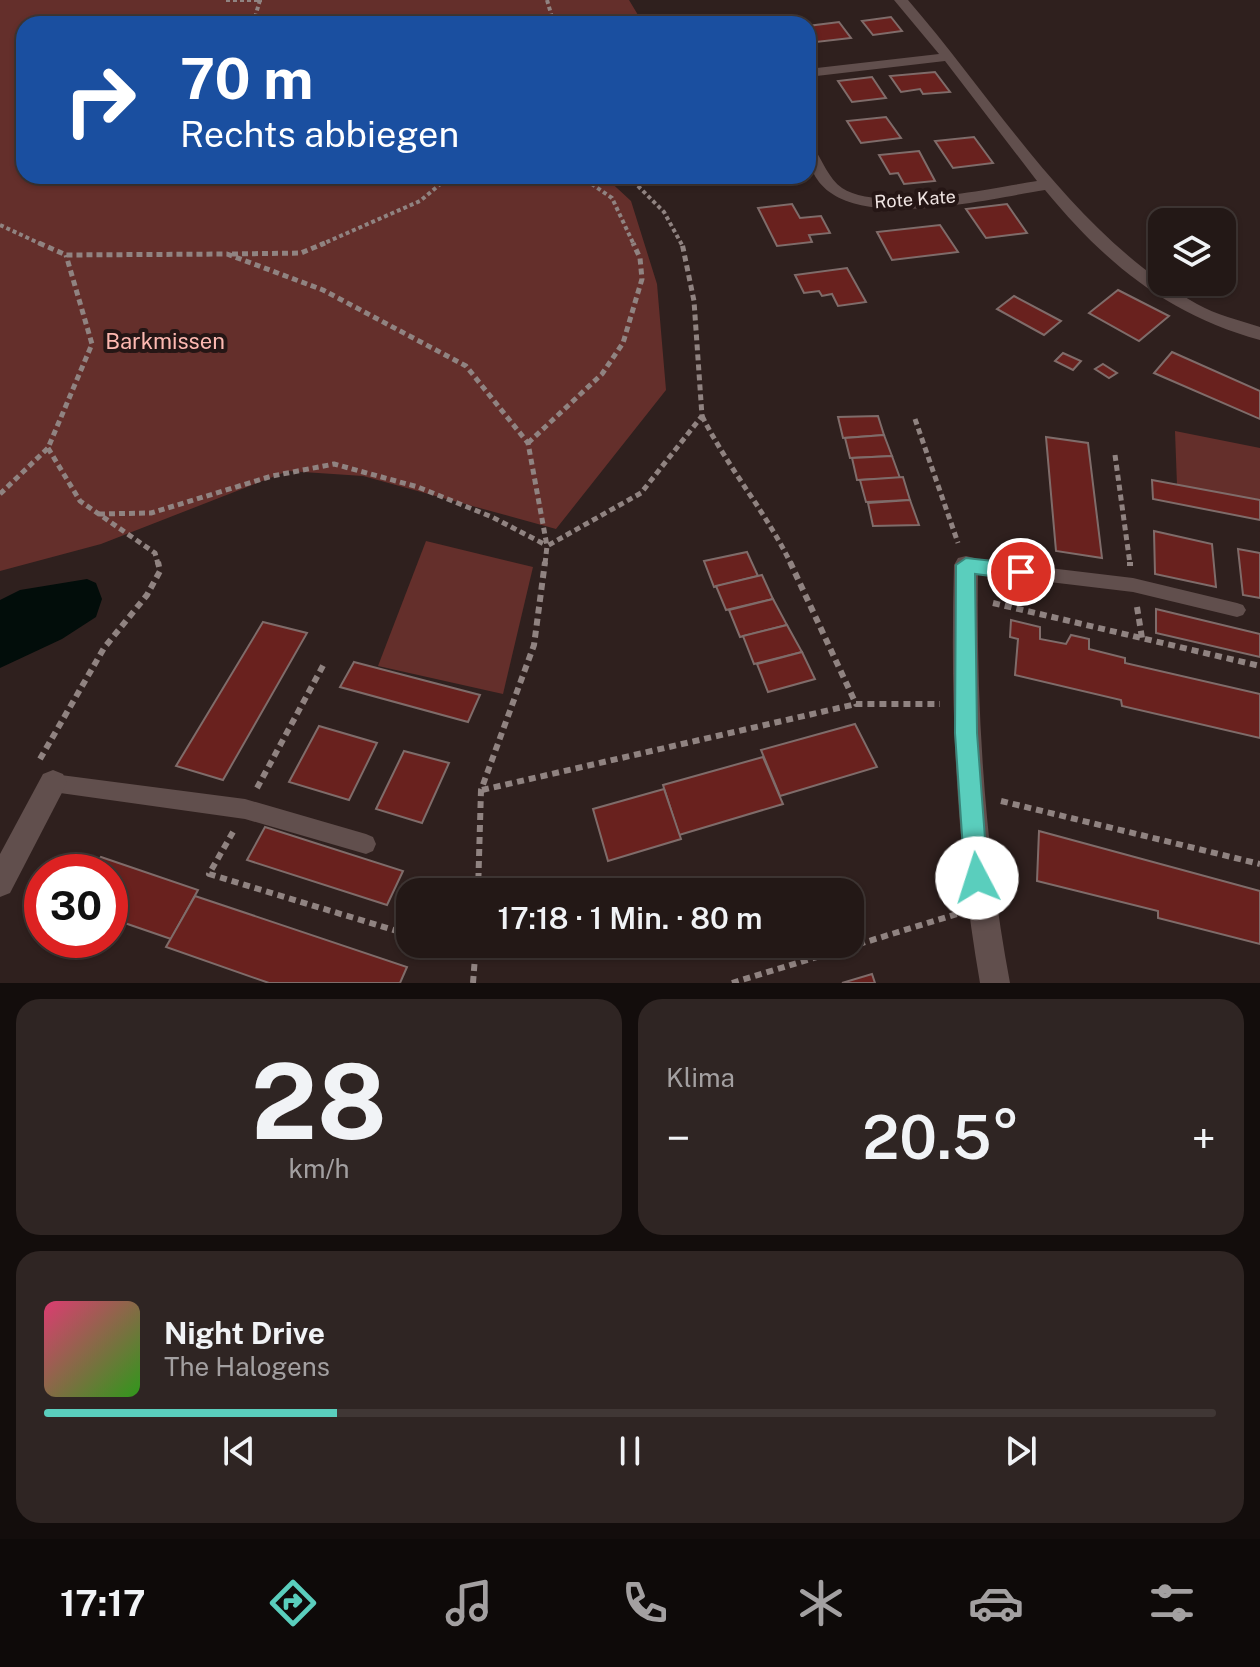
<!DOCTYPE html>
<html lang="de">
<meta charset="utf-8">
<style>
body{margin:0;font-family:"Public Sans",sans-serif;background:#2f2523;color:#f1f3f6;height:100vh;display:flex;flex-direction:column;font-size:30px;white-space:nowrap}
*{box-sizing:border-box;margin:0}
p{font-size:26px;color:#a3a0a1}
.icon{flex:none;width:44px;height:44px;fill:none;stroke:currentColor;stroke-width:2;stroke-linecap:round;stroke-linejoin:round}
.map{position:relative;height:983px;overflow:hidden}
.side{display:flex;flex-direction:column;gap:16px;padding:16px;background:#130d0c;flex:1}
.side>*{flex:none}
.guide{position:absolute;left:16px;top:16px;width:800px;height:168px;border-radius:24px;box-shadow:0 2px 6px #0004,0 0 0 2px #403735;background:#1a4fa0;color:#fff;overflow:hidden}
.buttons{position:absolute;left:1148px;top:208px;display:grid;gap:16px}
.buttons a{display:grid;place-items:center;width:88px;height:88px;border-radius:16px;background:#231816;box-shadow:0 2px 6px #0004,0 0 0 2px #403735;font-size:40px}
.speed{position:absolute;left:24px;top:854px;display:flex;gap:16px;font-size:40px;font-weight:700;text-align:center}
.speed>*{display:grid;place-content:center;width:104px;height:104px;border-radius:50%;background:#231816;box-shadow:0 2px 6px #0004,0 0 0 2px #403735;line-height:1}
.speed .limit{border:12px solid #d22;background:#fff;color:#111}
.pin{position:absolute;display:grid;place-items:center;width:68px;height:68px;color:#fff;margin:-34px;border:4px solid #fff;border-radius:50%;box-shadow:0 2px 8px #0007}
.me{position:absolute;width:88px;margin:-44px;rotate:355deg;stroke-linejoin:round;filter:drop-shadow(0 0 6px #0008)}
.turn{display:flex;align-items:center;gap:28px;height:168px;padding:0 32px;font-size:36px}
.turn .icon{width:104px;height:104px;stroke-width:2.5}
.turn b{display:block;font-size:56px;line-height:68px}
.big{font-size:60px;font-weight:600;line-height:1.1}
.side .tile{flex:1;display:flex;flex-direction:column;justify-content:center;gap:12px;min-width:0;padding:0 28px;border-radius:24px;background:#2f2523}
.side .dial{align-items:center;gap:0}
.dial b{font-size:104px;line-height:1}
.song{display:flex;align-items:center;gap:24px}
.cover{width:96px;height:96px;border-radius:12px;background:linear-gradient(135deg,hsl(340 70% 55%),hsl(110 70% 35%))}
.played{height:8px;border-radius:4px;background:linear-gradient(90deg,#5acebd 25%,#403735 25%)}
.keys{display:flex;justify-content:space-around;direction:ltr}
.heat{display:flex;justify-content:space-between;align-items:center;font-size:44px;direction:ltr}
.side .tiles{flex:1;display:grid;gap:16px;grid-template-columns:1fr 1fr}
.tile:last-child{grid-column:span 2}
.trip{position:absolute;left:396px;top:878px;width:468px;height:80px;border-radius:24px;background:#231816;box-shadow:0 2px 6px #0004,0 0 0 2px #403735;font-weight:600;line-height:80px;text-align:center}
.menu{display:flex;height:128px;justify-content:space-around;align-items:center;background:#0e0a09;color:#a3a0a1}
.menu .icon{width:56px;height:56px}
.menu .active{color:#5acebd}
.menu b{font-size:36px;color:#f1f3f6}
.map>svg:first-child{display:block}
.green{fill:#642f2b}
.water{fill:#020d0a}
.building{fill:#69211e;stroke:#7f6c6a;stroke-width:2}
.lines{fill:none;stroke-linecap:round;stroke-linejoin:round}
.path-far2{stroke:#908381;stroke-width:4;stroke-dasharray:4 3;stroke-linecap:butt}
.path-far1{stroke:#908381;stroke-width:5;stroke-dasharray:6 4;stroke-linecap:butt}
.path{stroke:#908381;stroke-width:6;stroke-dasharray:7 5;stroke-linecap:butt}
.service{fill:#614f4d;fill-rule:evenodd}
.minor{fill:#614f4d;fill-rule:evenodd}
.route{fill:#5acebd;stroke:#3a867b;stroke-width:2}
.labels{text-anchor:middle;dominant-baseline:central;stroke-width:8;stroke-linejoin:round;paint-order:stroke}
.far-street-label{font-size:18px;fill:#f0e5e3;stroke:#251615}
.park-label{font-size:22px;fill:#fdb9b1;stroke:#251615}
</style>
<div class="map">
<svg width="1260" height="983" viewBox="0 0 1260 983">
<rect width="100%" height="100%" fill="#2f201e"/>
<g class="green">
<polygon points="0,0 629,0 638,15 546,18 546,24 24,24 24,176 604,176 631,201 657,284 666,390 556,529 363,476 288,471 101,544 0,571"/>
<polygon points="1175,431 1260,448 1260,503 1177,485"/>
<polygon points="426,541 533,567 503,694 378,666"/>
</g>
<polygon class="water" points="87,579 96,583 102,599 96,617 62,639 0,668 0,600 20,590"/>
<g class="building">
<polygon points="891,17 902,31 873,35 862,21"/>
<polygon points="839,22 851,38 816,42 808,31 808,26"/>
<polygon points="935,72 950,92 923,94 920,89 901,92 890,76"/>
<polygon points="872,77 886,98 852,102 838,81"/>
<polygon points="886,117 901,138 861,143 847,121"/>
<polygon points="974,137 993,163 953,168 935,141"/>
<polygon points="919,151 935,181 904,184 898,173 890,174 879,155"/>
<polygon points="763,176 800,176 801,178 766,182"/>
<polygon points="792,204 800,218 821,216 830,233 809,235 812,242 777,246 758,208"/>
<polygon points="1007,204 1027,233 986,238 966,209"/>
<polygon points="940,225 958,252 892,260 877,232"/>
<polygon points="847,268 866,302 838,306 832,294 822,296 819,291 804,293 795,275"/>
<polygon points="1118,290 1169,316 1139,341 1089,313"/>
<polygon points="1014,296 1061,321 1044,335 997,309"/>
<polygon points="1172,352 1260,391 1260,419 1154,373"/>
<polygon points="1063,353 1081,361 1073,370 1055,361"/>
<polygon points="1103,364 1117,373 1109,378 1095,369"/>
<polygon points="878,416 884,435 843,438 838,417"/>
<polygon points="884,435 892,456 850,458 845,438"/>
<polygon points="1046,437 1088,443 1102,558 1056,551"/>
<polygon points="892,456 900,478 857,480 852,458"/>
<polygon points="903,477 910,500 866,502 860,480"/>
<polygon points="1152,480 1260,500 1260,520 1153,499"/>
<polygon points="910,500 919,525 873,526 868,503"/>
<polygon points="1154,531 1212,544 1216,587 1155,574"/>
<polygon points="1238,549 1260,553 1260,598 1243,595"/>
<polygon points="747,552 758,576 714,587 704,561"/>
<polygon points="762,575 773,599 726,610 716,586"/>
<polygon points="773,599 787,625 740,637 729,610"/>
<polygon points="1156,609 1260,634 1260,657 1156,633"/>
<polygon points="1011,620 1040,627 1040,639 1066,644 1071,635 1089,639 1089,649 1125,658 1125,663 1260,694 1260,738 1122,706 1121,700 1015,675 1018,639 1010,637"/>
<polygon points="263,622 307,633 223,780 176,766"/>
<polygon points="787,625 802,652 754,664 743,636"/>
<polygon points="802,652 815,679 768,692 757,664"/>
<polygon points="354,662 480,695 468,722 340,687"/>
<polygon points="855,724 877,767 780,796 761,750"/>
<polygon points="319,726 377,743 349,800 289,782"/>
<polygon points="404,751 449,763 422,823 376,809"/>
<polygon points="763,757 783,804 679,835 663,785"/>
<polygon points="664,789 681,839 608,861 593,809"/>
<polygon points="265,827 403,871 387,905 247,860"/>
<polygon points="1039,831 1260,891 1260,944 1158,918 1158,911 1037,881"/>
<polygon points="101,857 198,890 171,939 110,918 110,872 91,872"/>
<polygon points="195,896 407,967 400,983 269,983 166,947"/>
<polygon points="872,974 875,983 842,983"/>
</g>
<g class="lines">
<g class="path-far2">
<polyline points="226,0 262,0"/>
<polyline points="547,0 554,24"/>
<polyline points="253,24 260,0"/>
<polyline points="580,176 612,198 634,245"/>
<polyline points="628,176 664,212 682,245"/>
<polyline points="0,225 43,245"/>
<polyline points="320,245 420,201 450,176"/>
</g>
<g class="path-far1">
<polyline points="39,243 66,255 227,254 323,290 466,366 528,443 547,546"/>
<polyline points="232,254 301,253 325,243"/>
<path d="M702 416C728 468 766 512 791 564"/>
<polyline points="915,419 958,543"/>
<polyline points="528,443 602,374 623,343 642,279 640,258 633,243"/>
<polyline points="48,448 80,501 155,553 158,564"/>
<polyline points="1115,455 1130,564"/>
<polyline points="0,494 48,448 92,344 66,255"/>
<polyline points="99,514 151,513 272,476 334,464 418,487 492,517 546,545"/>
<polyline points="545,564 547,546 641,493 702,416 694,301 682,243"/>
</g>
<g class="path">
<polyline points="790,562 856,704 940,704"/>
<polyline points="1130,562 1130,566"/>
<polyline points="993,603 1260,666"/>
<polyline points="1137,607 1142,638"/>
<polyline points="40,759 104,648 147,595 160,571 158,562"/>
<polyline points="257,788 325,662"/>
<polyline points="482,790 856,704"/>
<polyline points="1001,801 1260,864"/>
<polyline points="233,832 209,874 410,935"/>
<polyline points="478,892 481,790 534,645 545,562"/>
<polyline points="440,944 475,955"/>
<polyline points="473,983 476,944"/>
<polyline points="732,983 957,914"/>
</g>
<g class="service">
<polygon points="966,558 1133,578 1237,603 1243,605 1246,610 1243,615 1237,617 1133,592 966,572 960,570 958,565 960,560"/>
<polygon points="53,774 245,799 366,834 373,837 376,844 373,851 366,854 245,819 53,792 46,790 43,783 46,776"/>
</g>
<g class="minor">
<path d="M894 0H908C999 105 1073 234 1197 304 1216 315 1239 320 1260 327V340C1168 315 1105 263 1045 190 984 199 808 246 808 146L814 148C822 160 829 179 842 188 879 213 993 188 1037 181L945 61 808 77V69L939 54Z"/>
<path d="M966 556 974 558 978 565C976 706 984 844 1010 983H980C956 844 950 706 954 565L958 558Z"/>
<polygon points="53,770 63,774 67,783 10,893 0,897 0,854 43,774"/>
</g>
</g>
<polygon class="route" points="966,558 1021,564 1031,572 1021,580 975,574 977,733 988,878 985,887 977,890 968,887 965,878 955,733 956,565"/>
<g class="labels">
<g class="far-street-label">
<text transform="translate(915 199) rotate(-4)">Rote Kate</text>
</g>
<g class="park-label">
<text x="165" y="341">Barkmissen</text>
</g>
</g>
</svg>
<div class="buttons">
<a><svg class="icon" aria-label="layers" viewBox="0 0 24 24"><path d="M12 4l9 5-9 5-9-5zM3 14l9 5 9-5"/></svg></a>
</div>
<div class="speed"><div class="limit">30</div></div>
<div class="pin" style="left:1021px;top:572px;background:#d93025"><svg class="icon" aria-label="arrive" viewBox="0 0 24 24"><path d="M6 21V4h12l-3 4 3 4H6"/></svg></div>
<svg class="me" style="left:977px;top:878px" viewBox="-20 -20 40 40"><circle r="19" fill="#fff"/><path d="M0-13L10 11 0 6-10 11z" fill="#5acebd"/></svg>
<div class="trip">17:18 · 1 Min. · 80 m</div>
<div class="guide">
<div class="turn"><svg class="icon" aria-label="right" viewBox="0 0 24 24"><path d="M7 20v-9h11M14 6l5 5-5 5"/></svg><div><b>70 m</b>Rechts abbiegen</div></div>
</div>
</div>
<section class="side">
<div class="tiles">
<div class="tile dial"><b>28</b><p>km/h</p></div>
<div class="tile"><p>Klima</p>
<div class="heat"><a>−</a><b class="big">20.5°</b><a>+</a></div>
</div>
<div class="tile">
<div class="song"><i class="cover"></i><div><b>Night Drive</b><p>The Halogens</p></div></div>
<div class="played"></div>
<div class="keys"><svg class="icon" aria-label="previous" viewBox="0 0 24 24"><path d="M18 5L8 12l10 7zM5 5v14"/></svg><svg class="icon" aria-label="pause" viewBox="0 0 24 24"><path d="M8 5v14M16 5v14"/></svg><svg class="icon" aria-label="next" viewBox="0 0 24 24"><path d="M6 5l10 7-10 7zM19 5v14"/></svg></div>
</div>
</div>
</section>
<nav class="menu">
<b>17:17</b>
<svg class="icon active" aria-label="directions" viewBox="0 0 24 24"><path d="M12 3l9 9-9 9-9-9zM9 14v-3h6M13 9l2 2-2 2"/></svg>
<svg class="icon" aria-label="music" viewBox="0 0 24 24"><path d="M9 18V5l10-2v13"/><circle cx="6" cy="18" r="3"/><circle cx="16" cy="16" r="3"/></svg>
<svg class="icon" aria-label="phone" viewBox="0 0 24 24"><path d="M5 4h4l2 5-3 2q2 4 5 5l2-3 5 2v4C11 20 4 13 5 4z"/></svg>
<svg class="icon" aria-label="climate" viewBox="0 0 24 24"><path d="M12 3v18M4 7l16 10M4 17L20 7"/></svg>
<svg class="icon" aria-label="car" viewBox="0 0 24 24"><path d="M5 17H2v-5l4-1 3-4h7l3 4 3 1v5h-3M9 17h6M6 11h13"/><circle cx="7" cy="17" r="2"/><circle cx="17" cy="17" r="2"/></svg>
<svg class="icon" aria-label="filters" viewBox="0 0 24 24"><path d="M4 7h16M4 17h16"/><circle cx="9" cy="7" r="2"/><circle cx="15" cy="17" r="2"/></svg>
</nav>
